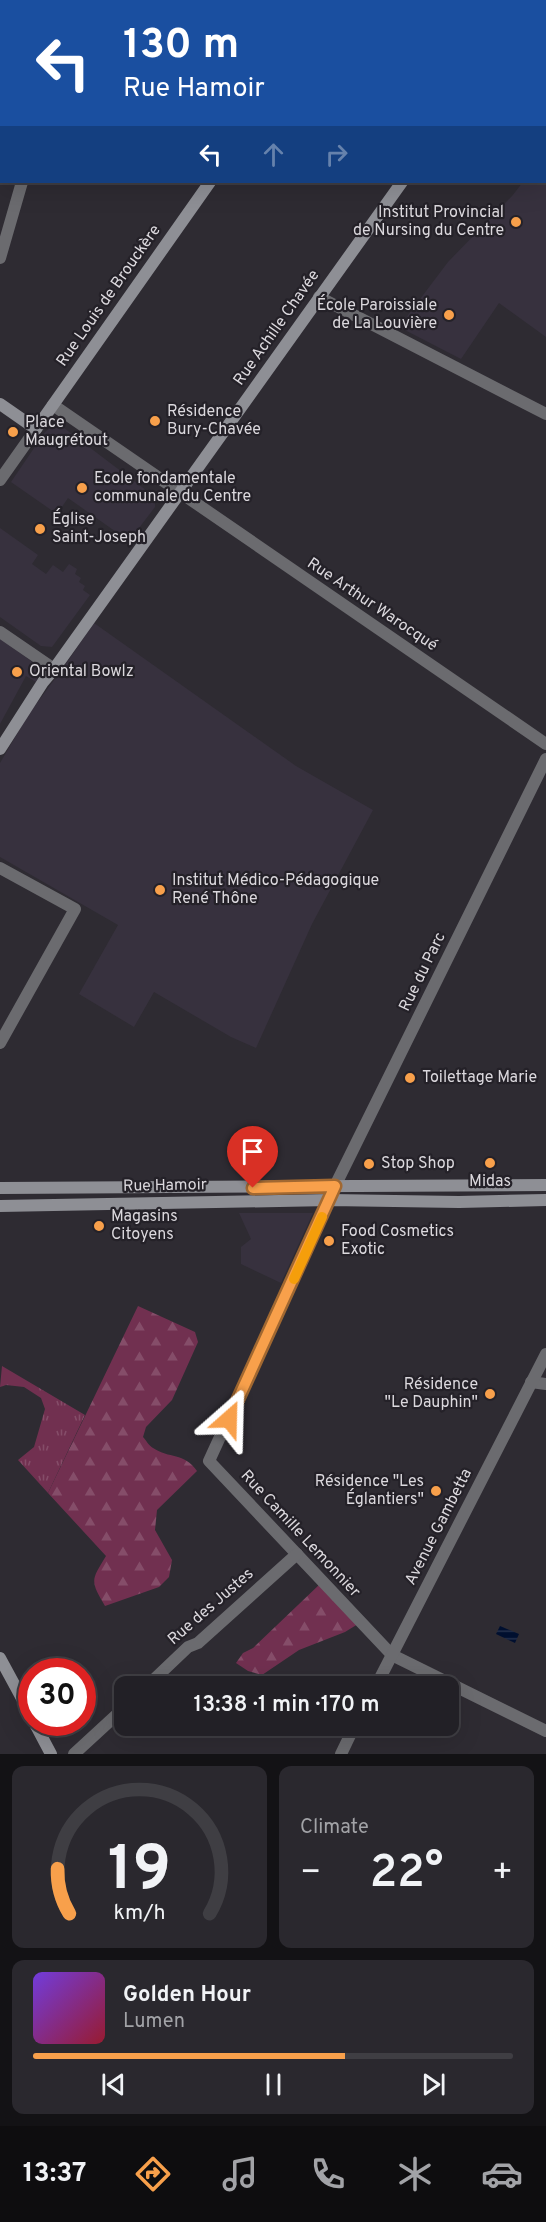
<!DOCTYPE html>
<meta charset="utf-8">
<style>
body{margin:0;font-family:Overpass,sans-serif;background:#2a282e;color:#f1f3f6;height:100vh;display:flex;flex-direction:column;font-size:22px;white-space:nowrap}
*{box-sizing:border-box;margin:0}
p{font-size:20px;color:#a2a3a7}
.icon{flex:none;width:33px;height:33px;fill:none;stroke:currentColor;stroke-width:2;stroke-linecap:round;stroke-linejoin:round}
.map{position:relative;height:1754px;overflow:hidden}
.drawer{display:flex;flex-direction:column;gap:12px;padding:12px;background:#131215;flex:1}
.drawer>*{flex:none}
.top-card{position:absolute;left:0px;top:0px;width:546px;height:183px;box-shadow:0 6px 24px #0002,0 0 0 2px #3f3e43;background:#1a4fa0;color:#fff;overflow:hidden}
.speed{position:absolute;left:18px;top:1658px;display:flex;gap:12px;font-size:30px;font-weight:700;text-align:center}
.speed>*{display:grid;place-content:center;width:78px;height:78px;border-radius:50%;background:#222026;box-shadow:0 6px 24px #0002,0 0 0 2px #3f3e43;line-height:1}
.speed .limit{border:9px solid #d22;background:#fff;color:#111}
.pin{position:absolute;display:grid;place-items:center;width:51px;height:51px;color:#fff;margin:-62px -26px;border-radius:50% 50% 50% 0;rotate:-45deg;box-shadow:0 0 6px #0007}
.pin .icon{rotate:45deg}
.me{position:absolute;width:66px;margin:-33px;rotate:25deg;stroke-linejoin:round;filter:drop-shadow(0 0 4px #0008)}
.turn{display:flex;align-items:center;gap:21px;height:126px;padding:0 24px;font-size:27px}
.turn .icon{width:78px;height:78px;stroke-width:2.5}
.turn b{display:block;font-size:42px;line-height:51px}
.lanes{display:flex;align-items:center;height:57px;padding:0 24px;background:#0003;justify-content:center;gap:30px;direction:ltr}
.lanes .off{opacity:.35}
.big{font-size:45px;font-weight:600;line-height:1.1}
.drawer .widget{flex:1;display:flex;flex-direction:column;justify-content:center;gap:9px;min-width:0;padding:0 21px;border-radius:12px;background:#2a282e}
.drawer .dial{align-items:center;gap:0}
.dial svg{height:156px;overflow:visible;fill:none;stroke:#3f3e43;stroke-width:7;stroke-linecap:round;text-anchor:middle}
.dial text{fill:#f1f3f6;stroke:none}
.song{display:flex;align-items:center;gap:18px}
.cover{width:72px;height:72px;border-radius:9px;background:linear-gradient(135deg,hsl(260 70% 55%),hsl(350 70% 35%))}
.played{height:6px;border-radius:3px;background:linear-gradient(90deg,#f8a04b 65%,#3f3e43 65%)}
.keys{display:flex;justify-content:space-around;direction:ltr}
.heat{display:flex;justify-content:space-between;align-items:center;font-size:33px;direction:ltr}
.drawer .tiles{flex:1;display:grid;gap:12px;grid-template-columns:1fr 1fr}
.widget:last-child{grid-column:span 2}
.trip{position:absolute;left:114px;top:1676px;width:345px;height:60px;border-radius:12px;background:#222026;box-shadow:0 6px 24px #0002,0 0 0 2px #3f3e43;font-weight:600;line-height:60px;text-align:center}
.tabs{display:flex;height:96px;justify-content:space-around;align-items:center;background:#0e0d0f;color:#a2a3a7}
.tabs .icon{width:42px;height:42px}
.tabs .on{color:#f8a04b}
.tabs b{font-size:27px;color:#f1f3f6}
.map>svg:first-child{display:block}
.built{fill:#37313e}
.grass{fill:url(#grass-tufts)}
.forest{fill:url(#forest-firs)}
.water{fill:url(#water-rules)}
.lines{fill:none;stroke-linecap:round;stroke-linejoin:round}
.street{stroke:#6b6b6f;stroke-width:12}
.secondary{stroke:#8e8f95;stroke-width:12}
.route-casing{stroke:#a16831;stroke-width:15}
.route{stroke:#f8a04b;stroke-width:10}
.slow{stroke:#f59e0b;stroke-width:10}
.poi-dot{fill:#f8a04b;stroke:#242128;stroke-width:2}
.labels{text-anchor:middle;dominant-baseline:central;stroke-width:4.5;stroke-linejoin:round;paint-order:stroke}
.poi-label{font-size:16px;fill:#dbd8dd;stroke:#242128;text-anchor:start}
.street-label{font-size:16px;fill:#dbd8dd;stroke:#242128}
</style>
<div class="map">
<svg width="546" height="1754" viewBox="0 0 546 1754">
<defs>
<pattern id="grass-tufts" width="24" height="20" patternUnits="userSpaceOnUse" patternTransform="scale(1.5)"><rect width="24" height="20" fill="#713050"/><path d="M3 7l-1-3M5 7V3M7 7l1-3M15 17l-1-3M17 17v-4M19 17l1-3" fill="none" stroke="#854d69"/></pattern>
<pattern id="forest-firs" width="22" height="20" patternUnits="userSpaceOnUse" patternTransform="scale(1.5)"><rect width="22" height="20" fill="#713050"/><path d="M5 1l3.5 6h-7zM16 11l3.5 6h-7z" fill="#854d69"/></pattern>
<pattern id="water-rules" width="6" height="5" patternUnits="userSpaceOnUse" patternTransform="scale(1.5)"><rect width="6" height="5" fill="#000f2f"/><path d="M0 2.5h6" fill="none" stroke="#25314d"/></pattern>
</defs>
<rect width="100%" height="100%" fill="#2e2b32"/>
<g class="built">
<polygon points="536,0 546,0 546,110 544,2 535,2"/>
<polygon points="546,148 546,337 499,303 461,359 399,327 448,262 512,196 523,182 544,182"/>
<polygon points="53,426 64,428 155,497 155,507 129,541 68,498 57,514 11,482 45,432"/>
<polygon points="0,528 38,555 32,564 46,574 53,565 63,572 69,564 77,569 75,574 81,578 79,582 85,586 83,590 90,595 52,647 41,646 0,617"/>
<polygon points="94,623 296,766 373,810 312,924 256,1048 231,1037 154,992 134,1027 79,994 118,925 0,857 0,763 28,715 63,668"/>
<polygon points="0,638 39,667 39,674 36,682 26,676 0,724"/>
<polygon points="239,1213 313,1213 281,1283 241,1264 241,1247 251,1239"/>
</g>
<polygon class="grass" points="2,1366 85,1415 48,1493 18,1460 34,1447 45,1409 41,1398 24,1387 6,1385 0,1387"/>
<g class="forest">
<path d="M138 1306 195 1332 198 1342 172 1400 146 1427 143 1437C146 1440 149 1446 153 1448 169 1459 184 1452 197 1471L157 1510 155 1530 172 1560 169 1577 159 1587 105 1606C90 1580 91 1581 106 1556L48 1493Z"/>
<polygon points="320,1584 358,1624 345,1632 299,1650 262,1675 248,1671 236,1663 243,1653 253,1648"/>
</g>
<polygon class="water" points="500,1626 519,1634 515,1643 496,1634"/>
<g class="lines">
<g class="street">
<polyline points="73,2 74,0"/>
<polyline points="175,2 178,0"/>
<polyline points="0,90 2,89"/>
<polyline points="0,258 22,182"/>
<polyline points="319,297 546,414"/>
<polyline points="53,405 546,744"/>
<polyline points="0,480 36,429"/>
<polyline points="0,632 54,669"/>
<polyline points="546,759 335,1186 209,1461 392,1655 546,1731"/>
<polyline points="0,868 75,909 0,1043"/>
<polyline points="531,1382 546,1384"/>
<polyline points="147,1686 188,1647 198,1643 297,1554"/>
<polyline points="376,1686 546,1354"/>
<polyline points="74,1754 124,1708"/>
<polyline points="341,1754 355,1725"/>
</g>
<g class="secondary">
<polyline points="336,2 337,0"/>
<polyline points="529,2 530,0"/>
<polyline points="0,404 36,429 210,182"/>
<polyline points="0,749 43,682 54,669 402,182"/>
<polyline points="0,1188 546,1185"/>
<polyline points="0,1206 330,1200 459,1202 546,1200"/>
<polyline points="0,1658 32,1717"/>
<polyline points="34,1722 51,1754"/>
</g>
</g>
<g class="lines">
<g class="route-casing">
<polyline id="route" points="229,1419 335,1186 253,1188"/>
</g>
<use href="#route" class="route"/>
<polyline class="slow" points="294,1279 322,1217"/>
</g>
<g class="poi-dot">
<circle cx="516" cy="222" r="6"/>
<circle cx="449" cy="315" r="6"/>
<circle cx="155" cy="421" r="6"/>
<circle cx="13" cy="432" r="6"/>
<circle cx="82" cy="488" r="6"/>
<circle cx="40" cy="529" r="6"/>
<circle cx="17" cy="672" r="6"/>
<circle cx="160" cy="890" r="6"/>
<circle cx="410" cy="1078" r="6"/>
<circle cx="490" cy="1163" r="6"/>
<circle cx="369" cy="1164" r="6"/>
<circle cx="99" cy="1226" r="6"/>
<circle cx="329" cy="1241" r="6"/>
<circle cx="490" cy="1394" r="6"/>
<circle cx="436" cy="1491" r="6"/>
</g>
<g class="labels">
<g class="poi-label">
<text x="504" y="213" text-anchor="end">Institut Provincial<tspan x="504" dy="18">de Nursing du Centre</tspan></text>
<text x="437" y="306" text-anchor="end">École Paroissiale<tspan x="437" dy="18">de La Louvière</tspan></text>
<text x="167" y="412">Résidence<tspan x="167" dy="18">Bury-Chavée</tspan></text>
<text x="25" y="423">Place<tspan x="25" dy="18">Maugrétout</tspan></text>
<text x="94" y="479">Ecole fondamentale<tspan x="94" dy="18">communale du Centre</tspan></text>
<text x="52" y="520">Église<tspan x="52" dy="18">Saint-Joseph</tspan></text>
<text x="29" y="672">Oriental Bowlz</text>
<text x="172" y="881">Institut Médico-Pédagogique<tspan x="172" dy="18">René Thône</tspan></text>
<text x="422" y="1078">Toilettage Marie</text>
<text x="381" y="1164">Stop Shop</text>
<text x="490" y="1182" text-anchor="middle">Midas</text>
<text x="111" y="1217">Magasins<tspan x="111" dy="18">Citoyens</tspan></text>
<text x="341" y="1232">Food Cosmetics<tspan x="341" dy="18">Exotic</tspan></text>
<text x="478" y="1385" text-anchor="end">Résidence<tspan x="478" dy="18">"Le Dauphin"</tspan></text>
<text x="424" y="1482" text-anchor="end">Résidence "Les<tspan x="424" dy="18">Églantiers"</tspan></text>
</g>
<g class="street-label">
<text transform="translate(109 296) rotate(-55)">Rue Louis de Brouckère</text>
<text transform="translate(277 328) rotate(-55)">Rue Achille Chavée</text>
<text transform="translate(372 605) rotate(34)">Rue Arthur Warocqué</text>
<text transform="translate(423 972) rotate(-64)">Rue du Parc</text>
<text transform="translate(165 1186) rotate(-1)">Rue Hamoir</text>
<text transform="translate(439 1527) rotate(-63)">Avenue Gambetta</text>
<text transform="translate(300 1534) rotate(47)">Rue Camille Lemonnier</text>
<text transform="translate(211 1607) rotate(-41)">Rue des Justes</text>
</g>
</g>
</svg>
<div class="speed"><div class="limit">30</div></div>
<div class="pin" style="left:253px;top:1188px;background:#d93025"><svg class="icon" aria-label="arrive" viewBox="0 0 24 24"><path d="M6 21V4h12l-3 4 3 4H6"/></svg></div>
<svg class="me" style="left:229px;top:1419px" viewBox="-20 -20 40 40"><path d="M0-17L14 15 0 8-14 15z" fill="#f8a04b" stroke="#fff" stroke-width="4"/></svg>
<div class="trip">13:38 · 1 min · 170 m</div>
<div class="top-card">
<div class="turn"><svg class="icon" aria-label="left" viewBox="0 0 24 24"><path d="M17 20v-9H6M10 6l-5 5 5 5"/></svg><div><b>130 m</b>Rue Hamoir</div></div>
<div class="lanes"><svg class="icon" aria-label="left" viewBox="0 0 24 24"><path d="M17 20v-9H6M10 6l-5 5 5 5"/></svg><svg class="icon off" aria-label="ahead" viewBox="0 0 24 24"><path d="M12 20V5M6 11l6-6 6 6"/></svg><svg class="icon off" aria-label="right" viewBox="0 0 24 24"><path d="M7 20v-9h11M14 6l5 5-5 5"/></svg></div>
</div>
</div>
<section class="drawer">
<div class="tiles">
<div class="widget dial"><svg viewBox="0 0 100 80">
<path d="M14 69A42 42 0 1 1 86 69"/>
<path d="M14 69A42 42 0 0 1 8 46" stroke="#f8a04b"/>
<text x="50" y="56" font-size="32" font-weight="700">19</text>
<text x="50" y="72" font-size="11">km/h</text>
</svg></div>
<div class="widget"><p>Climate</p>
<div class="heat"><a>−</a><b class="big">22°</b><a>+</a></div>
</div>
<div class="widget">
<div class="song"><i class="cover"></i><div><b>Golden Hour</b><p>Lumen</p></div></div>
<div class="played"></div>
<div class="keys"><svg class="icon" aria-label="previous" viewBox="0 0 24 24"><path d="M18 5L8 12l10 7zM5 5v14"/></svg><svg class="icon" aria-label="pause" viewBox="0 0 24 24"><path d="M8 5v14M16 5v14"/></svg><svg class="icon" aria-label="next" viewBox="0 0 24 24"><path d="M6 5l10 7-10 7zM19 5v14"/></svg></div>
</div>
</div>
</section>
<nav class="tabs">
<b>13:37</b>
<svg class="icon on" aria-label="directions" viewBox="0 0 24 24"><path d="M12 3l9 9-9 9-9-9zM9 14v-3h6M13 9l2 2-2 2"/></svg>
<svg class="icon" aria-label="music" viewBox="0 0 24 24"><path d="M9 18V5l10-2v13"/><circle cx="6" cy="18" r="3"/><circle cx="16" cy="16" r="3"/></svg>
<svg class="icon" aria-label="phone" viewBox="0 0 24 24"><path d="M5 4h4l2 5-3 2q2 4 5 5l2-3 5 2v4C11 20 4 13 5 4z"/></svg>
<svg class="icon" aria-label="climate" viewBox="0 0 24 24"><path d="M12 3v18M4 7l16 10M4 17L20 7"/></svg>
<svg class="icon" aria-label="car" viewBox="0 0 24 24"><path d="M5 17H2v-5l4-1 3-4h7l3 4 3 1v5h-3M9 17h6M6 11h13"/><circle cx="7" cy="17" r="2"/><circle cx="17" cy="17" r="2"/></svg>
</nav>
